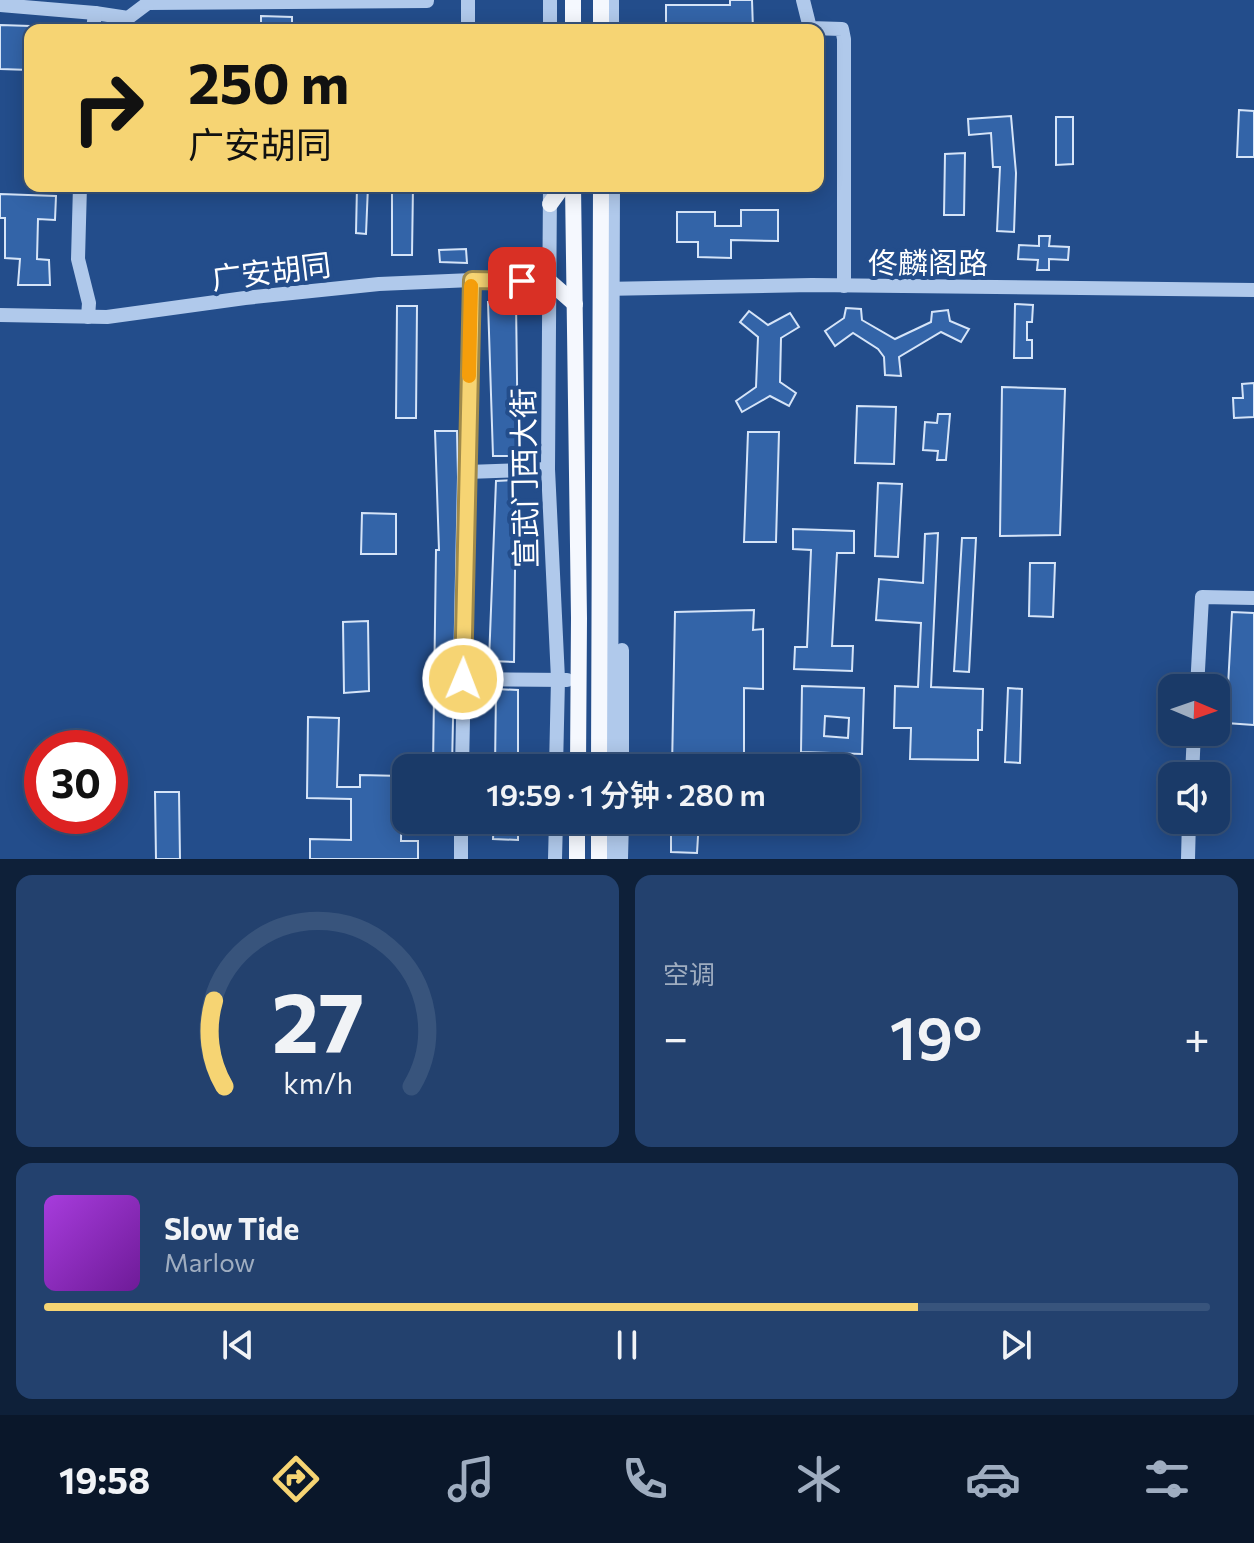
<!DOCTYPE html>
<html lang="zh">
<meta charset="utf-8">
<style>
body{margin:0;font-family:Commissioner,"Noto Sans SC",sans-serif;background:#23416e;color:#f1f3f6;height:100vh;display:flex;flex-direction:column;font-size:30px;white-space:nowrap}
*{box-sizing:border-box;margin:0}
p{font-size:26px;color:#9fadc0}
.icon{flex:none;width:44px;height:44px;fill:none;stroke:currentColor;stroke-width:2;stroke-linecap:round;stroke-linejoin:round}
.map{position:relative;height:859px;overflow:hidden}
.sheet{display:flex;flex-direction:column;gap:16px;padding:16px;background:#0e2039;flex:1}
.sheet>*{flex:none}
.banner{position:absolute;left:24px;top:24px;width:800px;height:168px;border-radius:16px;box-shadow:0 4px 20px #0003,0 0 0 2px #38547c;background:#f6d473;color:#111;overflow:hidden}
.needle{width:52px;rotate:92deg}
.buttons{position:absolute;left:1158px;top:674px;display:grid;gap:16px}
.buttons a{display:grid;place-items:center;width:72px;height:72px;border-radius:16px;background:#1a3a68;box-shadow:0 4px 20px #0003,0 0 0 2px #38547c;font-size:40px}
.speed{position:absolute;left:24px;top:730px;display:flex;gap:16px;font-size:40px;font-weight:700;text-align:center}
.speed>*{display:grid;place-content:center;width:104px;height:104px;border-radius:50%;background:#1a3a68;box-shadow:0 4px 20px #0003,0 0 0 2px #38547c;line-height:1}
.speed .limit{border:12px solid #d22;background:#fff;color:#111}
.pin{position:absolute;display:grid;place-items:center;width:68px;height:68px;color:#fff;margin:-34px;border-radius:16px;box-shadow:0 4px 12px #0006}
.me{position:absolute;width:88px;margin:-44px;rotate:1deg;stroke-linejoin:round;filter:drop-shadow(0 0 6px #0008)}
.turn{display:flex;align-items:center;gap:28px;height:168px;padding:0 32px;font-size:36px}
.turn .icon{width:104px;height:104px;stroke-width:2.5}
.turn b{display:block;font-size:56px;line-height:68px}
.big{font-size:60px;font-weight:600;line-height:1.1}
.sheet .widget{flex:1;display:flex;flex-direction:column;justify-content:center;gap:12px;min-width:0;padding:0 28px;border-radius:16px;background:#23416e}
.sheet .dial{align-items:center;gap:0}
.dial svg{height:208px;overflow:visible;fill:none;stroke:#38547c;stroke-width:7;stroke-linecap:round;text-anchor:middle}
.dial text{fill:#f1f3f6;stroke:none}
.song{display:flex;align-items:center;gap:24px}
.cover{width:96px;height:96px;border-radius:12px;background:linear-gradient(135deg,hsl(280 70% 55%),hsl(280 70% 35%))}
.played{height:8px;border-radius:4px;background:linear-gradient(90deg,#f6d473 75%,#38547c 75%)}
.keys{display:flex;justify-content:space-around;direction:ltr}
.heat{display:flex;justify-content:space-between;align-items:center;font-size:44px;direction:ltr}
.sheet .tiles{flex:1;display:grid;gap:16px;grid-template-columns:1fr 1fr}
.widget:last-child{grid-column:span 2}
.trip{position:absolute;left:392px;top:754px;width:468px;height:80px;border-radius:16px;background:#1a3a68;box-shadow:0 4px 20px #0003,0 0 0 2px #38547c;font-weight:600;line-height:80px;text-align:center}
.tab-bar{display:flex;height:128px;justify-content:space-around;align-items:center;background:#0a172a;color:#9fadc0}
.tab-bar .icon{width:56px;height:56px}
.tab-bar .current{color:#f6d473}
.tab-bar b{font-size:36px;color:#f1f3f6}
.map>svg:first-child{display:block}
.building{fill:#3364a8;stroke:#d5e4f8;stroke-width:2;fill-rule:evenodd}
.lines{fill:none;stroke-linecap:round;stroke-linejoin:round}
.minor{stroke:#b0c9eb;stroke-width:14}
.major{stroke:#f5f8fe;stroke-width:16}
.route-casing{stroke:#a08a4b;stroke-width:20}
.route{stroke:#f6d473;stroke-width:14}
.slow{stroke:#f59e0b;stroke-width:14}
.labels{text-anchor:middle;dominant-baseline:central;stroke-width:8;stroke-linejoin:round;paint-order:stroke}
.street-label{font-size:30px;fill:#fff;stroke:#234d8b}
</style>
<div class="map">
<svg width="1254" height="859" viewBox="0 0 1254 859">
<rect width="100%" height="100%" fill="#234d8b"/>
<g class="building">
<polygon points="730,0 752,0 753,30 666,30 666,5 730,5"/>
<polygon points="261,16 292,17 292,26 270,26 270,30 261,30"/>
<polygon points="0,25 30,26 30,70 0,69"/>
<polygon points="1239,110 1254,111 1254,157 1237,157"/>
<polygon points="1011,116 1016,173 1014,232 997,231 1000,167 993,167 991,133 969,135 968,119"/>
<polygon points="1056,117 1073,117 1073,164 1056,165"/>
<polygon points="965,153 964,215 944,215 945,154"/>
<polygon points="357,186 368,186 366,234 356,233"/>
<polygon points="392,186 413,186 412,255 392,255"/>
<polygon points="0,194 56,196 55,220 38,219 37,259 49,260 50,285 18,285 20,259 5,258 5,218 0,218"/>
<polygon points="741,210 778,210 778,241 731,240 731,258 698,257 698,242 677,242 677,212 715,212 715,226 741,226"/>
<polygon points="1039,236 1050,236 1049,246 1069,247 1068,260 1049,259 1049,270 1037,270 1038,260 1018,259 1019,245 1039,246"/>
<polygon points="466,249 467,263 440,262 439,250"/>
<polygon points="516,301 518,456 493,456 488,302"/>
<polygon points="1015,304 1033,305 1032,322 1027,322 1027,340 1032,340 1032,358 1014,358"/>
<polygon points="397,306 417,306 416,418 396,418"/>
<polygon points="846,308 861,309 862,320 895,339 931,322 932,312 948,310 950,321 969,329 961,342 941,332 899,357 901,376 885,375 884,357 878,349 853,333 835,346 825,331 844,318"/>
<polygon points="749,311 768,325 790,313 799,327 781,338 780,382 796,393 789,406 770,396 742,412 736,401 756,387 758,337 740,322"/>
<polygon points="1254,383 1254,417 1234,418 1233,398 1243,398 1242,384"/>
<polygon points="1002,387 1065,389 1060,535 1000,536"/>
<polygon points="857,406 896,407 894,464 855,463"/>
<polygon points="938,414 950,414 946,460 937,460 938,451 923,450 925,422 937,423"/>
<polygon points="435,431 457,431 458,477 452,768 433,768 436,550 439,550"/>
<polygon points="748,432 779,432 776,542 744,542"/>
<polygon points="516,480 514,662 489,661 496,481"/>
<polygon points="878,483 902,484 898,557 875,556"/>
<polygon points="362,513 396,514 396,554 361,554"/>
<polygon points="793,529 854,531 854,553 837,553 832,646 853,646 852,671 794,669 795,647 807,647 811,550 793,549"/>
<polygon points="938,533 931,687 983,689 982,730 978,730 978,760 910,759 911,728 894,728 895,686 918,687 921,623 876,620 879,579 923,583 925,534"/>
<polygon points="962,538 976,538 969,672 954,671"/>
<polygon points="1030,563 1055,563 1053,617 1029,616"/>
<polygon points="754,610 753,630 763,629 763,689 744,688 744,758 702,757 701,768 672,768 675,612"/>
<polygon points="1232,612 1254,613 1254,725 1226,723"/>
<polygon points="368,621 369,691 344,693 343,622"/>
<path d="M802 686 864 688 862 754 801 752ZM825 716 849 718 848 738 824 736Z"/>
<polygon points="1008,688 1022,689 1020,763 1005,762"/>
<polygon points="496,689 518,690 518,768 495,768"/>
<polygon points="308,717 339,718 337,787 360,787 360,775 402,776 401,841 418,841 418,859 310,859 310,839 351,840 351,799 307,798"/>
<polygon points="155,792 179,792 180,859 156,859"/>
<polygon points="494,820 518,820 518,840 493,839"/>
<polygon points="671,820 699,820 697,853 671,852"/>
</g>
<g class="lines">
<g class="minor">
<polyline points="468,0 468,30"/>
<polyline points="612,0 612,30"/>
<polyline points="803,0 810,28 842,29 844,39 844,286"/>
<polyline points="148,3 427,1"/>
<polyline points="0,5 95,13 128,18 148,3"/>
<polyline points="93,30 95,13"/>
<polyline points="550,30 550,0"/>
<polyline points="80,186 78,259 89,303 88,317"/>
<polyline points="550,186 548,469 558,679 556,768"/>
<polyline points="602,289 812,285 1254,290"/>
<polyline points="0,315 107,317 245,298 379,284 472,280 549,281"/>
<polyline points="467,472 548,469"/>
<polyline points="463,679 567,680"/>
<polyline points="1197,688 1202,597 1254,598"/>
<polyline points="462,768 472,280"/>
<polyline points="611,768 613,186"/>
<polyline points="622,768 622,650"/>
<polyline points="1192,776 1194,732"/>
<polyline points="611,820 612,859"/>
<polyline points="461,859 461,820"/>
<polyline points="555,859 556,820"/>
<polyline points="621,859 622,820"/>
<polyline points="1188,859 1189,820"/>
</g>
<g class="major">
<polyline points="601,0 601,30"/>
<polyline points="573,30 573,0"/>
<polyline points="573,186 579,618 578,768"/>
<polyline points="550,204 563,186"/>
<polyline points="549,281 575,304"/>
<polyline points="599,768 601,186"/>
<polyline points="599,820 599,859"/>
<polyline points="577,859 577,820"/>
</g>
</g>
<g class="lines">
<g class="route-casing">
<polyline id="route" points="463,679 472,280 522,281"/>
</g>
<use href="#route" class="route"/>
<polyline class="slow" points="469,376 471,286"/>
</g>
<g class="labels">
<g class="street-label">
<text x="928" y="261">佟麟阁路</text>
<text transform="translate(271 270) rotate(-7)">广安胡同</text>
<text transform="translate(523 478) rotate(-91)">宣武门西大街</text>
</g>
</g>
</svg>
<div class="buttons">
<a><svg class="needle" viewBox="-14 -14 28 28"><path d="M0-13l5 13h-10z" fill="#e53935"/><path d="M0 13l5-13h-10z" fill="#9fadc0"/></svg></a>
<a><svg class="icon" aria-label="sound" viewBox="0 0 24 24"><path d="M4 9h4l5-4v14l-5-4H4zM17 9q2 3 0 6"/></svg></a>
</div>
<div class="speed"><div class="limit">30</div></div>
<div class="pin" style="left:522px;top:281px;background:#d93025"><svg class="icon" aria-label="arrive" viewBox="0 0 24 24"><path d="M6 21V4h12l-3 4 3 4H6"/></svg></div>
<svg class="me" style="left:463px;top:679px" viewBox="-20 -20 40 40"><circle r="17" fill="#f6d473" stroke="#fff" stroke-width="3"/><path d="M0-11L8 9 0 5-8 9z" fill="#fff"/></svg>
<div class="trip">19:59 · 1 分钟 · 280 m</div>
<div class="banner">
<div class="turn"><svg class="icon" aria-label="right" viewBox="0 0 24 24"><path d="M7 20v-9h11M14 6l5 5-5 5"/></svg><div><b>250 m</b>广安胡同</div></div>
</div>
</div>
<section class="sheet">
<div class="tiles">
<div class="widget dial"><svg viewBox="0 0 100 80">
<path d="M14 69A42 42 0 1 1 86 69"/>
<path d="M14 69A42 42 0 0 1 10 36" stroke="#f6d473"/>
<text x="50" y="56" font-size="32" font-weight="700">27</text>
<text x="50" y="72" font-size="11">km/h</text>
</svg></div>
<div class="widget"><p>空调</p>
<div class="heat"><a>−</a><b class="big">19°</b><a>+</a></div>
</div>
<div class="widget">
<div class="song"><i class="cover"></i><div><b>Slow Tide</b><p>Marlow</p></div></div>
<div class="played"></div>
<div class="keys"><svg class="icon" aria-label="previous" viewBox="0 0 24 24"><path d="M18 5L8 12l10 7zM5 5v14"/></svg><svg class="icon" aria-label="pause" viewBox="0 0 24 24"><path d="M8 5v14M16 5v14"/></svg><svg class="icon" aria-label="next" viewBox="0 0 24 24"><path d="M6 5l10 7-10 7zM19 5v14"/></svg></div>
</div>
</div>
</section>
<nav class="tab-bar">
<b>19:58</b>
<svg class="icon current" aria-label="directions" viewBox="0 0 24 24"><path d="M12 3l9 9-9 9-9-9zM9 14v-3h6M13 9l2 2-2 2"/></svg>
<svg class="icon" aria-label="music" viewBox="0 0 24 24"><path d="M9 18V5l10-2v13"/><circle cx="6" cy="18" r="3"/><circle cx="16" cy="16" r="3"/></svg>
<svg class="icon" aria-label="phone" viewBox="0 0 24 24"><path d="M5 4h4l2 5-3 2q2 4 5 5l2-3 5 2v4C11 20 4 13 5 4z"/></svg>
<svg class="icon" aria-label="climate" viewBox="0 0 24 24"><path d="M12 3v18M4 7l16 10M4 17L20 7"/></svg>
<svg class="icon" aria-label="car" viewBox="0 0 24 24"><path d="M5 17H2v-5l4-1 3-4h7l3 4 3 1v5h-3M9 17h6M6 11h13"/><circle cx="7" cy="17" r="2"/><circle cx="17" cy="17" r="2"/></svg>
<svg class="icon" aria-label="filters" viewBox="0 0 24 24"><path d="M4 7h16M4 17h16"/><circle cx="9" cy="7" r="2"/><circle cx="15" cy="17" r="2"/></svg>
</nav>
